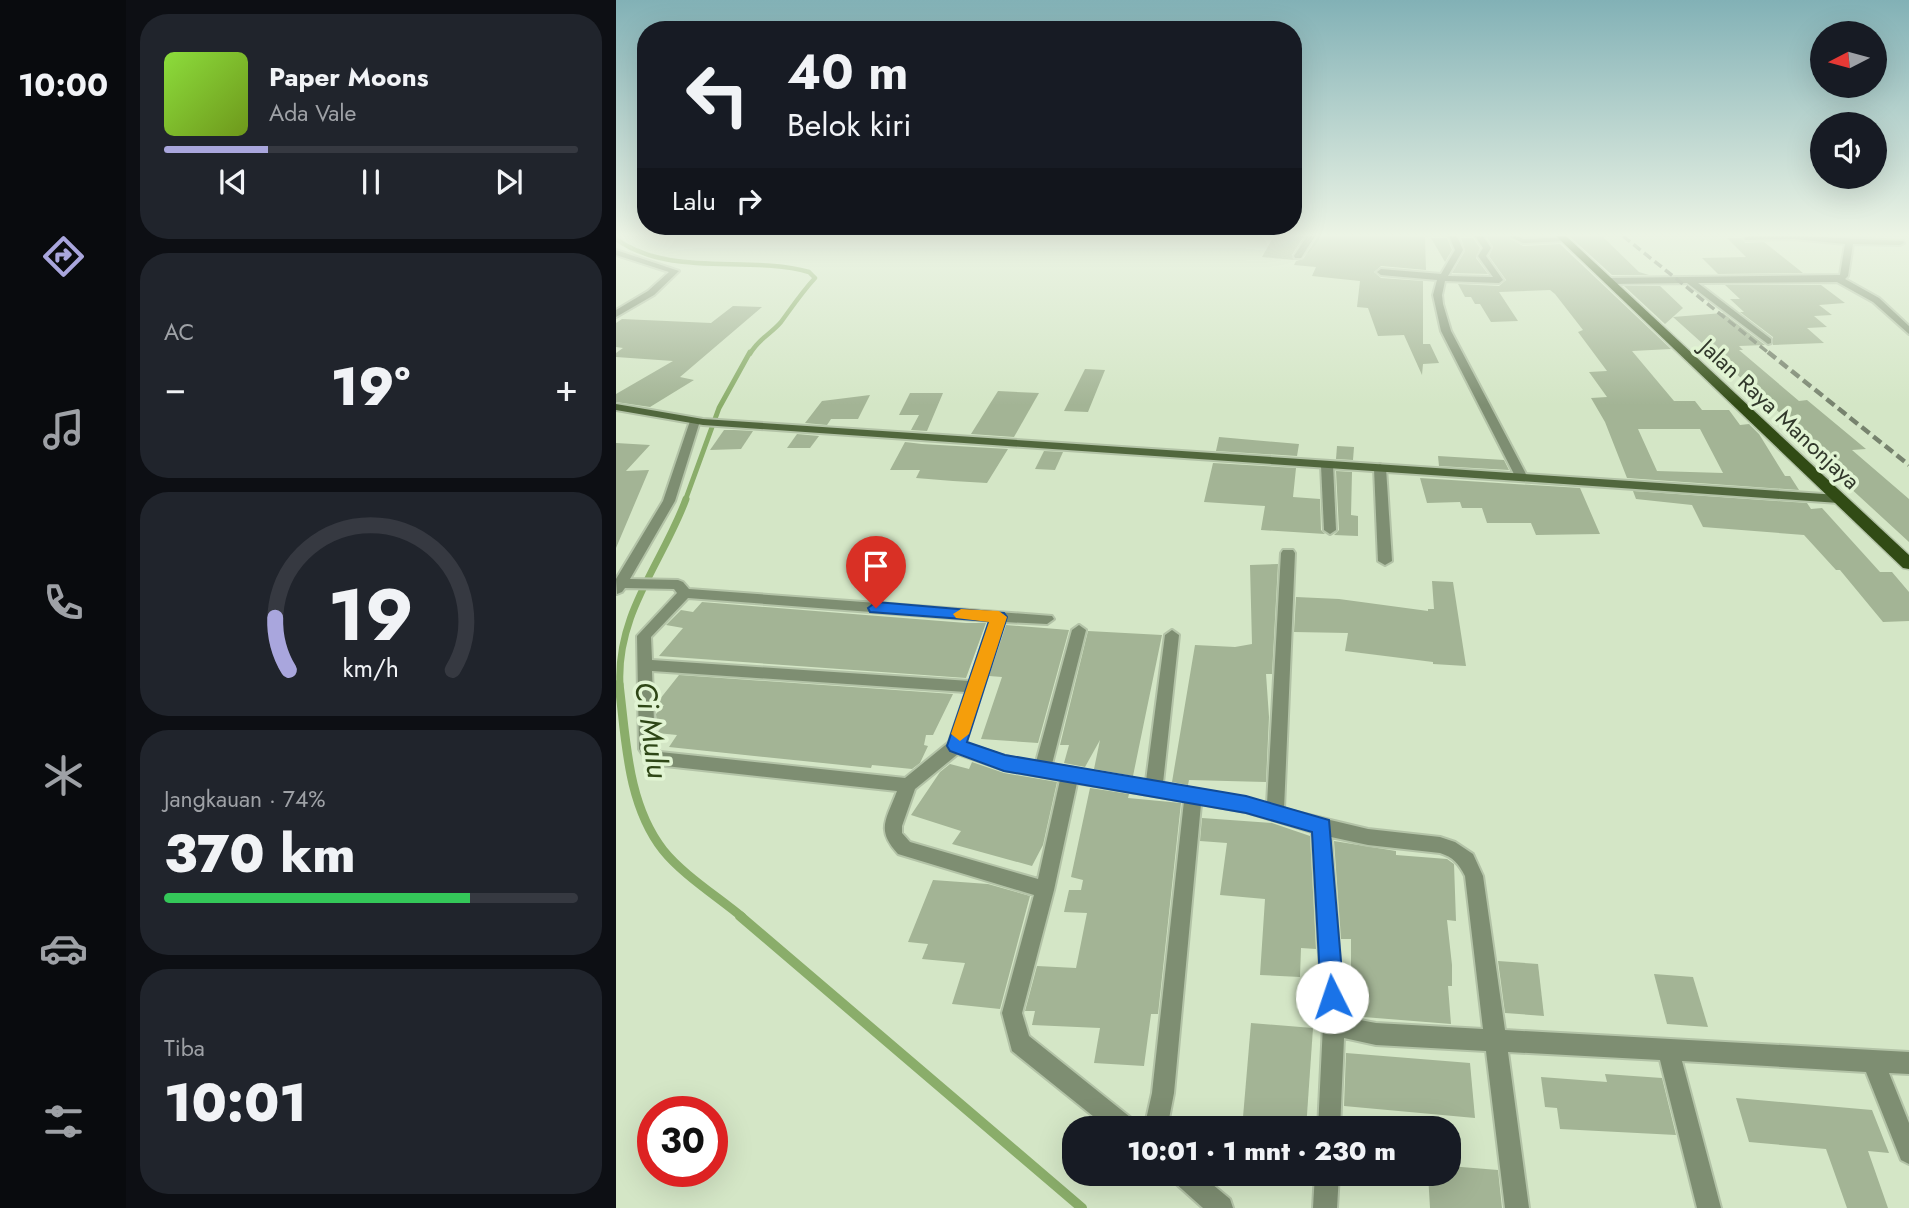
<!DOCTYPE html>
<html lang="id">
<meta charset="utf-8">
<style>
body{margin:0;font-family:Jost,sans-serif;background:#20242c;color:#f1f3f6;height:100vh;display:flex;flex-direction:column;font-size:26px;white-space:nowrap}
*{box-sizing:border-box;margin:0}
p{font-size:23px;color:#9ea1a6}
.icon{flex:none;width:38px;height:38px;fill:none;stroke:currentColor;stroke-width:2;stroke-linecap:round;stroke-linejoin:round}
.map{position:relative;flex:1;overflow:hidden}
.sheet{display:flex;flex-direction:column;gap:14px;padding:14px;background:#0d0f14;width:490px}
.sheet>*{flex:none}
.banner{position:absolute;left:21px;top:21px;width:665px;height:214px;border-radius:28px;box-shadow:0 7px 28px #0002;background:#171b24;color:#f1f3f6;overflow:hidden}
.needle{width:46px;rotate:264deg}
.controls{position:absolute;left:1194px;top:21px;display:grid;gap:14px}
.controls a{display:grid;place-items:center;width:77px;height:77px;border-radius:50%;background:#171b24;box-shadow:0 7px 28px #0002;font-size:35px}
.speed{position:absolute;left:21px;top:1096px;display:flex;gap:14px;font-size:35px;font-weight:700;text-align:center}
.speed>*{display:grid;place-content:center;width:91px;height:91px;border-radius:50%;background:#171b24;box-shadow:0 7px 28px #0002;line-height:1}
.speed .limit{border:10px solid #d22;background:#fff;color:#111}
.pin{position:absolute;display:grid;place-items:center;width:60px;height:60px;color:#fff;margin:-72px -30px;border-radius:50% 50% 50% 0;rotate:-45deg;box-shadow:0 0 7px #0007}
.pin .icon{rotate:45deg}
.me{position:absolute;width:77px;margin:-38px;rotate:356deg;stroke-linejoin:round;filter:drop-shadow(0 0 5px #0008)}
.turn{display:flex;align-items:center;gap:24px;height:147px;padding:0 35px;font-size:32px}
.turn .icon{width:91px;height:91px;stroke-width:2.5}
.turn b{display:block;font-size:49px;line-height:60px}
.then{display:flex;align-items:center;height:66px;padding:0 35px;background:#0003;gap:14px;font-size:26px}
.big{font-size:52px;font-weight:800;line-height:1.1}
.sheet .widget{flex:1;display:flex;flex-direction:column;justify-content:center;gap:10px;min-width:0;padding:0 24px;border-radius:28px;background:#20242c}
.sheet .dial{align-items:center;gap:0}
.dial svg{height:182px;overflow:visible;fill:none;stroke:#363941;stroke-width:7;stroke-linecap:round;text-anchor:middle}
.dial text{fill:#f1f3f6;stroke:none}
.song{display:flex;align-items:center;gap:21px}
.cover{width:84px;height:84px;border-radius:10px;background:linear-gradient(135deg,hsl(90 70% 55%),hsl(80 70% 35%))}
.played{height:7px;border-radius:4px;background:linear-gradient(90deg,#a9a6dd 25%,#363941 25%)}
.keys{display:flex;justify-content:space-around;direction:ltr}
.heat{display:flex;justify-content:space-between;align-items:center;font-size:38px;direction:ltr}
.charge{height:10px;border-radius:5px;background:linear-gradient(90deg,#34c759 74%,#363941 0)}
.trip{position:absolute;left:446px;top:1116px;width:399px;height:70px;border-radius:28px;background:#171b24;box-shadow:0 7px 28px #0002;font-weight:800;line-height:70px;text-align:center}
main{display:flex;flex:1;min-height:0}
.dock{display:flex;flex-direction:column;width:126px;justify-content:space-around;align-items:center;background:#090b0e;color:#9ea1a6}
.dock .icon{width:49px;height:49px}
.dock .on{color:#a9a6dd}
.dock b{font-size:32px;color:#f1f3f6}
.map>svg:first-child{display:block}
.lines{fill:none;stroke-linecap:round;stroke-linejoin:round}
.stream-far4{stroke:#8aad6a;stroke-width:4.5}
.stream-far3{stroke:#8aad6a;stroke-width:5}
.stream-far2{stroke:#8aad6a;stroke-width:7}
.stream-far1{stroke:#8aad6a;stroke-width:9}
.stream{stroke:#8aad6a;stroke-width:10}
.building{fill:#a3b495;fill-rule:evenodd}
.street-casing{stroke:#b3c3a7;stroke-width:4}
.secondary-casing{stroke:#b3c3a7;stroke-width:4}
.primary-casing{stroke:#b3c3a7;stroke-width:3}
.street{fill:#7e8e72;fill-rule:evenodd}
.secondary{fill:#51673d;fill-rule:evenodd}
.primary{fill:#314b15;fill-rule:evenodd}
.rail-far1{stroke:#77836e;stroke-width:3.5;stroke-dasharray:9 4.5;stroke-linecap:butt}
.rail{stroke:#77836e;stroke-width:4.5;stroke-dasharray:10 5;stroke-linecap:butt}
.route{fill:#1a73e8;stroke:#114b97;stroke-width:2}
.slow{fill:#f59e0b}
.labels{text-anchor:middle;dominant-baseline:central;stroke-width:7;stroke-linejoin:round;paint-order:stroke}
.far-street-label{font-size:23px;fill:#31382b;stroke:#e1f4d3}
.water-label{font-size:30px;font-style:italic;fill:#2e4616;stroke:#e1f4d3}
</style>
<main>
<nav class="dock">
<b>10:00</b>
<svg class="icon on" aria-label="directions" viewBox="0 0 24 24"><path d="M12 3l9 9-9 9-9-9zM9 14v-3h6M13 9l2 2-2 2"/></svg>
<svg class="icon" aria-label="music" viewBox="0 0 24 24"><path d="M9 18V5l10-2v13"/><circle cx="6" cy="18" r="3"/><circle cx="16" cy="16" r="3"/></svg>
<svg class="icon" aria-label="phone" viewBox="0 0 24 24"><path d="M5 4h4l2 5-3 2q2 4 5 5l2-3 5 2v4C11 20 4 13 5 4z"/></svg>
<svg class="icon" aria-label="climate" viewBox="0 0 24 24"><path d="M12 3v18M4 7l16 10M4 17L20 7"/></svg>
<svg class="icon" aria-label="car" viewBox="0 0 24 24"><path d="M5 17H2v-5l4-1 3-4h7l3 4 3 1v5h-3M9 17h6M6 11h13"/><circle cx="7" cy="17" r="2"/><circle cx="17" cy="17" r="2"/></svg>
<svg class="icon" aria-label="filters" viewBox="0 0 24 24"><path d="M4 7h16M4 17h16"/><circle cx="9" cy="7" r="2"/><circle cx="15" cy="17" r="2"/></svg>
</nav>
<section class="sheet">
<div class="widget">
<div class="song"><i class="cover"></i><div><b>Paper Moons</b><p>Ada Vale</p></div></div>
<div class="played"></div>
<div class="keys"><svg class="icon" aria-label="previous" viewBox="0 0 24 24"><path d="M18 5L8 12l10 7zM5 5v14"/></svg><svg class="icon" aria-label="pause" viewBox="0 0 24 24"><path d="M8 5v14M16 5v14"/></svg><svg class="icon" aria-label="next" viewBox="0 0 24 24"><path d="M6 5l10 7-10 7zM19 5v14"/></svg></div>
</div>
<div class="widget"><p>AC</p>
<div class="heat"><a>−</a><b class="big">19°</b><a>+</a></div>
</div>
<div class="widget dial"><svg viewBox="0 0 100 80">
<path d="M14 69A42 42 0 1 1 86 69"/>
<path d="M14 69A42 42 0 0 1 8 46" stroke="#a9a6dd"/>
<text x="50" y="56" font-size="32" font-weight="700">19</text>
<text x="50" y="72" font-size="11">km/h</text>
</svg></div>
<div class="widget"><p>Jangkauan · 74%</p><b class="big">370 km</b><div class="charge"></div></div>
<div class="widget"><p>Tiba</p><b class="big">10:01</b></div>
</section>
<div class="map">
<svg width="1293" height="1208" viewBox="0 0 1293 1208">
<rect width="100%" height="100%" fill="#d4e6c6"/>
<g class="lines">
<path class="stream-far4" d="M0 239C55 278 132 255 193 272L199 278C186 292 176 307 165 322 155 334 142 339 134 354"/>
<polyline class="stream-far3" points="69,501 103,408 134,352"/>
<path class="stream-far2" d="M4 685C0 613 47 562 70 499"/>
<path class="stream-far1" d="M3 684C10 739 11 804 47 850 66 874 102 897 126 917"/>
<polyline class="stream" points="124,916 466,1208"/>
</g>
<g class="building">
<polygon points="658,236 688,236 676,255 678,260 646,257"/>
<polygon points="702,236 809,237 810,270 765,266 758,272 765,278 807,281 807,344 814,344 823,363 807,364 806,375 788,335 762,336 752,308 741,307 744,281 696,276 700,267 678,265 680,261 687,259"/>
<path d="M870 236H890L907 246 944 244 1055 349 1016 351 1058 401H1079L1086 410H1113L1124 425 1133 424 1143 434 1169 476H1174L1183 490 1011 478 989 422 975 398 991 397 973 372 991 371 962 332 967 330 939 294 934 290 883 292 902 321 875 322 864 304H859L855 297H849L842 284 883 286 890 280 873 256 877 247ZM1022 429H1084L1107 473 1041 471Z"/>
<polygon points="953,236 986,236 1023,272 1033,275 996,275"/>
<polygon points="815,238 831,238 836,250 829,262"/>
<polygon points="845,238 857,238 864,248 860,258 872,274 836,273 849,251"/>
<polygon points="1111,238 1126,238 1129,243 1148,242 1187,273 1102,274 1086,258 1130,257"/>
<polygon points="1109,285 1205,285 1229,303 1203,305 1216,315 1198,316 1211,327 1191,328 1208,343 1157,345 1157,337 1124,312 1128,312 1114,299 1124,299"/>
<polygon points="1008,286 1044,286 1067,308 1049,324"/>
<polygon points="117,306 146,307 64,377 78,380 34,407 0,402 0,394 57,361 0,357 0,353 7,348 0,347 0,323 6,319 95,323"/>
<polygon points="1107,313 1149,345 1123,346 1127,350 1123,350 1183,401 1191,400 1250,449 1236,450 1293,499 1293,542 1231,485 1243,484 1057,317"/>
<polygon points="469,369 489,370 472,412 448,411"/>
<polygon points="382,391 423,393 398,437 355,434"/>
<polygon points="294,393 327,393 311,431 295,430 303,415 283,415"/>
<polygon points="254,395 242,419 215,419 211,425 189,423 206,401"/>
<polygon points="108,430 118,430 137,431 125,449 94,450"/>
<polygon points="181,434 203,436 194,448 171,448"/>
<polygon points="603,437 683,444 681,456 600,451"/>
<polygon points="289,442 306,444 392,449 371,483 337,481 300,478 304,470 274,470"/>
<polygon points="0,443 34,445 10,471 33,470 0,548"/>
<polygon points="721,446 738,447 737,460 720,459"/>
<polygon points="428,451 447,452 439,470 419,469"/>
<polygon points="822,456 888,460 893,470 823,466"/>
<polygon points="597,463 680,468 677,497 704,499 705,530 709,534 645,530 649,506 588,502"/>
<polygon points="720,471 736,472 735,515 742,516 742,536 718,535 723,530"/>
<polygon points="804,478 964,488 984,534 920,535 915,523 871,523 866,508 846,508 844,502 811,503"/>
<polygon points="1017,491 1191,503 1195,509 1206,508 1264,572 1276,572 1293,592 1293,621 1267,622 1224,570 1220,570 1188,535 1087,527 1076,505 1020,499"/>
<polygon points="662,564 656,674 650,674 653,717 650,782 573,780 572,785 556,782 579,645 619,647 636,644 634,565"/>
<polygon points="816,581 837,582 850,666 817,664 817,662 729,651 732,633 678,632 680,597 723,599 812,611 812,609 818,609"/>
<polygon points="86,602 350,623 370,623 350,678 43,656 67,628 50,625 65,610 77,612"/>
<polygon points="390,625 453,630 422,743 365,739 386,677 373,676"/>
<polygon points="472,631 546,635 517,776 478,769 484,740 469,767 448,763 453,745 444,745"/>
<polygon points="63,675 337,694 317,735 310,735 308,745 312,746 304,763 296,769 256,765 255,768 53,747 61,735 41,733 47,725 41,725 40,714 48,705 40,704"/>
<polygon points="356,762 388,773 441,782 427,845 416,866 336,844 345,831 295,815 324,772 334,764 353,769"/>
<polygon points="474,788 513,794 512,798 565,803 542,1014 535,1014 528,1066 478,1063 484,1028 416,1025 419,1011 409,1011 421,966 460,968 471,913 448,912 453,890 465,890 467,880 455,877"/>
<polygon points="586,818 656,823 694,836 700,949 685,948 684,977 644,975 649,899 604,895 611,843 584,841"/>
<polygon points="718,841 780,851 780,855 831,859 838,864 840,921 831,920 836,965 836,986 832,986 835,1024 735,1016 735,939 725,939"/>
<polygon points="317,880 372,884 414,896 384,1009 336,1004 349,963 306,959 312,944 292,942"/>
<polygon points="882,961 922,964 928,1016 889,1013"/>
<polygon points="1038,974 1077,977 1092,1027 1051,1024"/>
<polygon points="635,1023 697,1028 690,1129 626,1129"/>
<polygon points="730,1053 854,1063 859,1118 728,1106"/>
<polygon points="989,1074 1046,1078 1060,1135 944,1129 941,1108 929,1107 925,1077 991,1082"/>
<polygon points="1120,1098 1256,1110 1273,1153 1252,1151 1272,1208 1231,1208 1210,1149 1133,1142"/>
<polygon points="833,1166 882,1170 886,1208 814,1208 812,1174 833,1174"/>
</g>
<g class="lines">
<g class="street-casing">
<g id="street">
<polygon points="691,236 699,236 685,258 679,258 678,256"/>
<polygon points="833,236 841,236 847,250 832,276 877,277 862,256 867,248 859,236 867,236 875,248 870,256 887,280 883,283 829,281 826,295 827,304 835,331 911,476 909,479 901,479 899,476 825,331 817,295 821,280 765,275 761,272 765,269 825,274 839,250"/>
<polygon points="892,236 901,236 908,239 949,237 953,239 949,241 907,243"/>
<polygon points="1132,236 1188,236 1287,241 1288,243 1284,245 1237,244 1232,276 1229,279 1263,298 1293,326 1293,334 1257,302 1221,282 1082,283 1155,339 1155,343 1152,344 1071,283 992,284 988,281 992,278 1224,275 1229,244 1178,239 1129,240 1128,238"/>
<polygon points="0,250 63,271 38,295 0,317 0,310 32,291 53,272 0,255"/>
<path d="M79 418 84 421 59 501 14 579 62 580 67 582 73 589 436 616 438 619 431 624 388 622 349 743 388 756 420 762 456 630 463 625 470 630 436 764 530 781 549 635 556 630 563 635 547 783 630 798 651 804 665 553 667 550H677L679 553 668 809 752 829 824 837 839 842 857 854 867 876 889 1030 1293 1052V1074L1273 1073 1293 1123V1164L1285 1160 1250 1072 1066 1061 1105 1208H1081L1044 1060 892 1052 913 1208H889L870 1051 760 1045 728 1038 724 1129H702L707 1025 696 832 630 812 585 804 558 1093 551 1129H528L536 1093 568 801 461 783 438 890 406 1013 413 1036 519 1121 522 1129H493L396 1051 386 1013 418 895 282 854C259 829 271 819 281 791L40 765C32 762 27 756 23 749L21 636 61 593 58 589 9 588 6 592 1 594 0 579 47 501 74 421ZM72 598 374 621 354 681 36 660 35 637ZM36 671 350 692 333 742 289 778 44 752 39 747ZM342 754 388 770 444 780 422 879 294 842 286 833V826L299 789ZM715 837 752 845 824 853C837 857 843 864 849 876L867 1029 760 1023 728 1017Z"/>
<polygon points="711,462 717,465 720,530 714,534 708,530 705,465"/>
<polygon points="764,464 770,468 776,561 769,565 762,561 758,468"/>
<polygon points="554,1174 584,1174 614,1199 617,1208 587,1208 558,1182"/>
<polygon points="699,1174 723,1174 721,1208 697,1208"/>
</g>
</g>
<g class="secondary-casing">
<polygon id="secondary" points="0,404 87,419 1223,495 1229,499 1223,503 87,425 0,410"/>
</g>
<g class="primary-casing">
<polygon id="primary" points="940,236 950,236 1293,555 1293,569 1287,568"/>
</g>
<use href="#street" class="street"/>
<use href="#secondary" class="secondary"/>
<use href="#primary" class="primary"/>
<polyline class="rail-far1" points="1007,236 1154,354"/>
<polyline class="rail" points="1152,352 1293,465"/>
</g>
<linearGradient id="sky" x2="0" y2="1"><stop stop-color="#82b1b6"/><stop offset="0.58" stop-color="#ecf4e5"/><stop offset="1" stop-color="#ecf4e5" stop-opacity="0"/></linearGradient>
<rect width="1293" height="405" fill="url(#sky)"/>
<polygon class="route" points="260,602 388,613 391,617 351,742 389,755 630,796 713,820 728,997 725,1005 716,1009 708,1005 705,997 696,832 630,813 388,771 334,751 331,746 373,621 254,612 252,608"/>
<polygon class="slow" points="345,609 383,611 391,617 353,734 344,741 335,734 373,622 340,618 337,614"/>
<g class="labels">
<g class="far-street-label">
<text transform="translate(1164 414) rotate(43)">Jalan Raya Manonjaya</text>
</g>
<g class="water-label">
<text transform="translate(36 730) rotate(82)">Ci Mulu</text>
</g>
</g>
</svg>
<div class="controls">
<a><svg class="needle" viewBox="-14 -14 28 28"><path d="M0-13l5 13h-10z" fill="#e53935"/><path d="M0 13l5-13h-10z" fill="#9ea1a6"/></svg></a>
<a><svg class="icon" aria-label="sound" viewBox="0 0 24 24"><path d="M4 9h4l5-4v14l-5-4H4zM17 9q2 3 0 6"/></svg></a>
</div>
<div class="speed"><div class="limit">30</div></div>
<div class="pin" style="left:260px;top:608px;background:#d93025"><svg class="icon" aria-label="arrive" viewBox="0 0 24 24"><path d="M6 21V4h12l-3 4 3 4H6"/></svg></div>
<svg class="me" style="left:716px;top:997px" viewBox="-20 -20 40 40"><circle r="19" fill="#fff"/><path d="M0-13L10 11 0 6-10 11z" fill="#1a73e8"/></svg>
<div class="trip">10:01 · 1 mnt · 230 m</div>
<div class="banner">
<div class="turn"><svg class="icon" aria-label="left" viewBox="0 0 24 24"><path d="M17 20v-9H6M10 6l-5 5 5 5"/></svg><div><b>40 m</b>Belok kiri</div></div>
<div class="then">Lalu<svg class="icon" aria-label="right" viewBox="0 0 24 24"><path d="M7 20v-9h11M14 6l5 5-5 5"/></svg></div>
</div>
</div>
</main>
